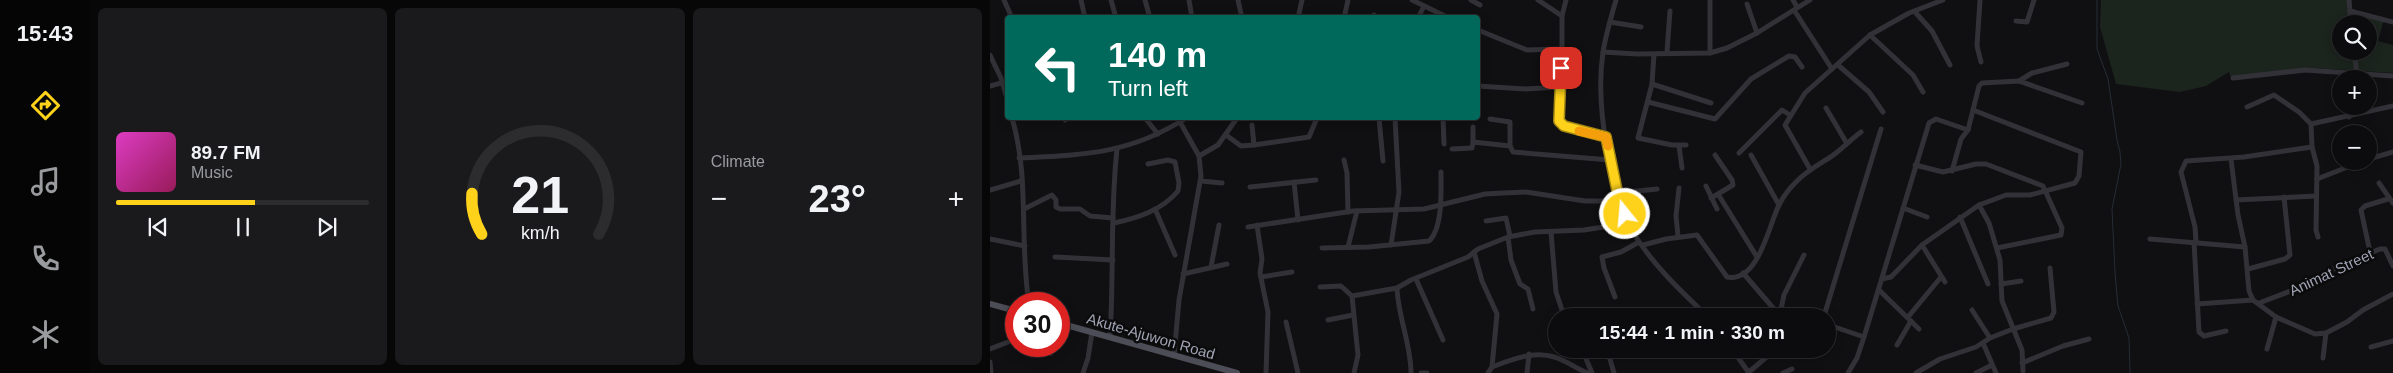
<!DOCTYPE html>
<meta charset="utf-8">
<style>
body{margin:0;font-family:Helvetica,sans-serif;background:#1a1a1c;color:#f1f3f6;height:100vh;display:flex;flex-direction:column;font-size:19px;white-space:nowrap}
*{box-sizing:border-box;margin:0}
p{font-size:16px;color:#9a9b9e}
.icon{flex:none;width:28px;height:28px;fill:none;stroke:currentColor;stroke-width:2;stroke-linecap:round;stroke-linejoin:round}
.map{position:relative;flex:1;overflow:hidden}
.sheet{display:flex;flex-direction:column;gap:8px;padding:8px;background:#070708;width:900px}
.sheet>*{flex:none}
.top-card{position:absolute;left:15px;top:15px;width:475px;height:105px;border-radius:5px;box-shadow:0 2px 12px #0003,0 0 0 1px #2c2c2e;background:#00695c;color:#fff;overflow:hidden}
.controls{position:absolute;left:1342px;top:15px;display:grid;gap:10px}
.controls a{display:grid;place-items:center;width:45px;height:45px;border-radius:50%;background:#0c0c0e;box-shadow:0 2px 12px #0003,0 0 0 1px #2c2c2e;font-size:25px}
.speed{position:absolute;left:15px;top:292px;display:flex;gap:10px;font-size:25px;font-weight:700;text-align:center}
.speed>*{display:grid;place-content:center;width:65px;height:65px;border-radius:50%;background:#0c0c0e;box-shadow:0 2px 12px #0003,0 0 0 1px #2c2c2e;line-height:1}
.speed .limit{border:8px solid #d22;background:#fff;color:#111}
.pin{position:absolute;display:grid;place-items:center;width:42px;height:42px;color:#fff;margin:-21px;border-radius:10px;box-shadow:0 2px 8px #0006}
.me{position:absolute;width:55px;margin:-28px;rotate:343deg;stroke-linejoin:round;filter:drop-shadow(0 0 4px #0008)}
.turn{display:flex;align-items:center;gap:18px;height:105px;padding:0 20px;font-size:22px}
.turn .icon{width:65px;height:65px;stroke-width:2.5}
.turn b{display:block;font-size:35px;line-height:42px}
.big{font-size:38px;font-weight:700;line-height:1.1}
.sheet .tile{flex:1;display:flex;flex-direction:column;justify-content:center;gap:8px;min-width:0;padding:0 18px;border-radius:8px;background:#1a1a1c}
.sheet .dial{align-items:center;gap:0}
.dial svg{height:130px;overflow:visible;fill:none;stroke:#2c2c2e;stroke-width:7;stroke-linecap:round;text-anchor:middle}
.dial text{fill:#f1f3f6;stroke:none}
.song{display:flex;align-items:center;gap:15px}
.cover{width:60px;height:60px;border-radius:8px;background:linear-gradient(135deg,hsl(310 70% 55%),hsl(330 70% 35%))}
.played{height:5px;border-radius:2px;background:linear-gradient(90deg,#fed21b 55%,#2c2c2e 55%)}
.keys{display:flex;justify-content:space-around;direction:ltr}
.heat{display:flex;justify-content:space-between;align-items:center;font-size:28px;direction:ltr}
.sheet .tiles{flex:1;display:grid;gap:8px;grid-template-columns:repeat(3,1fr)}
.trip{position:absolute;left:558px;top:308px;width:288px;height:50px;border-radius:25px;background:#0c0c0e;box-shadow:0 2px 12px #0003,0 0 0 1px #2c2c2e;font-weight:700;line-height:50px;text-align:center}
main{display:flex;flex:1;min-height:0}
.tab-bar{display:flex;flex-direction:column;width:90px;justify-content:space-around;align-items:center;background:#050506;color:#9a9b9e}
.tab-bar .icon{width:35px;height:35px}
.tab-bar .current{color:#fed21b}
.tab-bar b{font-size:22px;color:#f1f3f6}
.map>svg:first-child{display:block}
.green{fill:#1c241e;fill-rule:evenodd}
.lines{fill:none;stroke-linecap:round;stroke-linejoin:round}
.stream{stroke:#262c36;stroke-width:1}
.minor{stroke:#313137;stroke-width:5}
.major{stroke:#4c4d56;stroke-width:6}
.route-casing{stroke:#a58812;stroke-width:12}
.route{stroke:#fed21b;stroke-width:9}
.slow{stroke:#f59e0b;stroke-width:9}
.labels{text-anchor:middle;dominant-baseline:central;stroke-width:5;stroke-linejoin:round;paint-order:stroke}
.street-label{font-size:15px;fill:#a0a3b3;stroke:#0b0b0c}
</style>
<main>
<nav class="tab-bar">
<b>15:43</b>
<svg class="icon current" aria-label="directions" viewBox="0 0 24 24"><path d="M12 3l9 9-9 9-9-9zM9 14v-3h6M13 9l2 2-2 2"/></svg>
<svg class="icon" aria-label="music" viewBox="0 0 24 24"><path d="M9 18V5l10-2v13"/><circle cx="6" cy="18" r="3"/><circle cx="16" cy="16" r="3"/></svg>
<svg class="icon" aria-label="phone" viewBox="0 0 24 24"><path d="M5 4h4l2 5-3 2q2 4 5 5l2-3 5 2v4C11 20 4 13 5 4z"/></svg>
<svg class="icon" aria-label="climate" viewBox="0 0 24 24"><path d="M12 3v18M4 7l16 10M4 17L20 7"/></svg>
</nav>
<section class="sheet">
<div class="tiles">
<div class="tile">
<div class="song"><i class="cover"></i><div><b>89.7 FM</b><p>Music</p></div></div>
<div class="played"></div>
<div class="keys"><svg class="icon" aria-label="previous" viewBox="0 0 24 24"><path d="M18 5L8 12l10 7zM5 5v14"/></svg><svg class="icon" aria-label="pause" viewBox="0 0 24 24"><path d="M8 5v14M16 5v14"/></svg><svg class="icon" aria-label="next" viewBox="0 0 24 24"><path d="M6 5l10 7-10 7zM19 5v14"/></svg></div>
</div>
<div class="tile dial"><svg viewBox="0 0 100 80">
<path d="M14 69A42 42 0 1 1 86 69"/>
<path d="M14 69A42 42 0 0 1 8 44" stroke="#fed21b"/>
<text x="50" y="56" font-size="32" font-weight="700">21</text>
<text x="50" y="72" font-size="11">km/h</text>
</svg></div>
<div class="tile"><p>Climate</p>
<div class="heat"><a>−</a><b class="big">23°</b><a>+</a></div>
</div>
</div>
</section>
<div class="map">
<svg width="1403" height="373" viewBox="0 0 1403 373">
<rect width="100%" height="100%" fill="#101012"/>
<path class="green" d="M1111 0H1358V8L1394 20 1388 41 1403 45V73L1323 68 1242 80 1239 72 1216 86 1190 92 1126 84 1110 27ZM1351 24H1379V51H1351Z"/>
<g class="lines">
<polyline class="stream" points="1107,0 1107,49 1118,79 1127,140 1130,152 1131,164 1122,209 1125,273 1128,306 1139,338 1140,373"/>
<g class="minor">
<polyline points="14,0 22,18"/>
<polyline points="91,0 95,18"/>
<polyline points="121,0 126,18"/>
<polyline points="155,0 160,18"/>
<polyline points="199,0 202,18"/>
<polyline points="248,0 252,18"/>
<polyline points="422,0 459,18"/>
<polyline points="481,0 490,5"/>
<polyline points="548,0 572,16"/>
<polyline points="576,0 572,16 572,87 569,121 574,126 616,137"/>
<path d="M626 0C621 17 616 34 613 52 605 106 620 194 648 240 667 269 693 293 717 316"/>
<polyline points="803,0 807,7"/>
<polyline points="990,0 987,46 991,62"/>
<polyline points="1359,0 1360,11 1403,22"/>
<polyline points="757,4 767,33"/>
<polyline points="804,10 842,69"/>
<polyline points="1360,11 1361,24"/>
<polyline points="925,12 942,31 960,65"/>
<polyline points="308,18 312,0"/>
<polyline points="354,18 358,0"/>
<polyline points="383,18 384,15"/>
<polyline points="428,18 434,6"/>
<polyline points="1026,21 1037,22 1044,0"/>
<polyline points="620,22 651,27"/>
<polyline points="488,30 537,50 571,49"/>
<polyline points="880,35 923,75 933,92"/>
<polyline points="1364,51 1367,75"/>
<polyline points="613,52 647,54 720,53 737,48 767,33 820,0"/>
<polyline points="677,52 680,11"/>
<polyline points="720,53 720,0"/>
<polyline points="664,54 662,84 648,138 682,145 696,145"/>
<polyline points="0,55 11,78 18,102"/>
<polyline points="848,65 879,92 893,112"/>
<polyline points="1243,78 1315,70 1403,76"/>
<polyline points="1029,81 1042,73 1077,64"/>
<polyline points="662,84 721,103"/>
<polyline points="0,86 18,81"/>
<polyline points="488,86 535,89 572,87"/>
<polyline points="658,102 725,119 761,79 799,56 805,57 812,67"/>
<polyline points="1357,106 1359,117"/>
<polyline points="1257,107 1284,95 1309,112 1321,124"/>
<polyline points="836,108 856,142"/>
<path d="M22 118C40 178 29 242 39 304"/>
<polyline points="74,118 75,120"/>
<polyline points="155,118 168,134"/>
<polyline points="389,118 393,161"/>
<polyline points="453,118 454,144"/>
<polyline points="500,119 520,122 520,146 523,152 620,160"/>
<polyline points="262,125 264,145 319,137 327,118"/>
<polyline points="236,135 251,146 264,145"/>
<polyline points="483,142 483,127"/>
<polyline points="689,146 692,168"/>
<polyline points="462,149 482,148 483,142 520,146"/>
<polyline points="749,153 792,110 800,115"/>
<polyline points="725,155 742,180 743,185 728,194"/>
<polyline points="761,155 789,205"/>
<polyline points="209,156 228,145 247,118"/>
<path d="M29 158C94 155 140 154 196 118"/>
<polyline points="1241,159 1248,215 1255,247 1259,291 1263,300 1286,317 1325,334 1336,333 1357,322 1373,310 1403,294"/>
<polyline points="1379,159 1403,152"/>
<polyline points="354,160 357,173 358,212"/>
<polyline points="925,165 953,172 986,164 996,164 1053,186 1072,228 1071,235 1007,248"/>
<polyline points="820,169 795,125 815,93 880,35 919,13 953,0"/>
<polyline points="962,171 971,139 978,130 989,86 992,83 1029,81 1092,103"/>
<polyline points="1327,179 1373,161"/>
<polyline points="211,181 232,183"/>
<polyline points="304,182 308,220"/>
<polyline points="1389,183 1403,203"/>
<polyline points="716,186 727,209"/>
<polyline points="260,187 326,180"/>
<polyline points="0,190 31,181"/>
<polyline points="628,193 667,189"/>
<polyline points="721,198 728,194 767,257"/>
<polyline points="1246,200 1326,196"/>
<polyline points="989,205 999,223 1010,260 1012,301 1032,350 1033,371"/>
<polyline points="913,208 937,217"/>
<polyline points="34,209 62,195 66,200 66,207 70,209 90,209 100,216 123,218"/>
<polyline points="165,209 185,255"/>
<polyline points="970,217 998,284"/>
<polyline points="496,221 516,218 520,236"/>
<path d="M124 223C148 218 172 210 188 191L189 183 185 162 178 160 158 164"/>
<polyline points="267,225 272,259 270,273 278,312 276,373"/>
<polyline points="258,227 363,211 434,209 495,194 513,193 536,192 595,201 629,201"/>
<polyline points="561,232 566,292 574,316"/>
<polyline points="688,236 686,216 689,188"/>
<polyline points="518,237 521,260 530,284 538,289 543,309"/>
<polyline points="1328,237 1326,230 1327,166 1322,147 1321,124 1403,106"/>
<polyline points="0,239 35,246"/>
<polyline points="1160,239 1255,247"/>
<polyline points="1204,242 1209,332 1214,336 1236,331"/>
<polyline points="1206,242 1205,227 1191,172 1196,161 1254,157 1322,147"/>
<polyline points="401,245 409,192 405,118"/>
<path d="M653 245 676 239 707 235 737 277C769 283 779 224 789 205 793 197 799 189 805 183 815 172 826 166 839 158 850 151 860 140 871 132"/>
<polyline points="932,245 955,282"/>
<polyline points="358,247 367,211"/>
<path d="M332 248 379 247 439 241C453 228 451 191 451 172"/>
<polyline points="484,252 492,281 507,314 502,367"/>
<polyline points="1380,252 1371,210 1375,206 1398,199"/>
<polyline points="65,257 123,260"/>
<polyline points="221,267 229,225"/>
<polyline points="1258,269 1295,259 1300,255 1294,197"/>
<polyline points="753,273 784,309 802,316"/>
<polyline points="193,274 237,264"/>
<polyline points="271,277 302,272"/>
<polyline points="426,279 453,340"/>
<polyline points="892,279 901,277 932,245 989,205 1016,195 1040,195 1085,183 1089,176 1091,152 983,110"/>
<polyline points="1011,284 1031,281"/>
<polyline points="330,287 351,286 362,296 368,355 364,373"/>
<path d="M407 288C408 317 421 344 421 373"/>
<polyline points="889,290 929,329"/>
<polyline points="362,296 407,288 421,280 478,257 488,249 518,237 545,232 594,230 639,223"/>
<polyline points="625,297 614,268 612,257 631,252 649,242"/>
<polyline points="1269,303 1306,289 1349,266 1390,249 1395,249 1403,266"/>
<polyline points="1207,304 1263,300"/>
<polyline points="982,310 1000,338"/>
<polyline points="790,314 794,295 814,255"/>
<polyline points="834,316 891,129"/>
<polyline points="918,317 951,277"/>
<polyline points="338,320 363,315"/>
<polyline points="296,322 308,373"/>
<polyline points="836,324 874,337"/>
<path d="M120 337C124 275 120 212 127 149"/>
<polyline points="69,343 76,325"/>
<polyline points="993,343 1006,373"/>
<polyline points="907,345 921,321"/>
<polyline points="1381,347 1403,341"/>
<polyline points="0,349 26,339"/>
<polyline points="592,349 602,373"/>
<polyline points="617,349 624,373"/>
<polyline points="742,349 759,373"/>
<polyline points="1277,349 1286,317"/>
<polyline points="61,353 66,346"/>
<polyline points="184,356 189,300 211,176 209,156 190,122"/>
<polyline points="1333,358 1336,333"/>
<polyline points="0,362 1,373"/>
<polyline points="1032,363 1073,346 1099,339"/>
<polyline points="759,372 786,349"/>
<polyline points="93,373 98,358 102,332"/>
<polyline points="431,373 437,373"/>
<path d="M498 373 502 367C526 358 549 348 574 361 583 365 589 370 598 373"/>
<polyline points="537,373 539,354"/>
<polyline points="793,373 802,369"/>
<polyline points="858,373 867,358 874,337 939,123 946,119 978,130"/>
<polyline points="926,373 950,359 986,347 1000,338 1023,329 1061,318 1064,312 1060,268"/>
<polyline points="986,373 1002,365"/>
</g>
<g class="major">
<polyline points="0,304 26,311"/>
<polyline points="69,323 247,373"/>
</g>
</g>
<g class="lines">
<g class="route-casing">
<polyline id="route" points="571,68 569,121 574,126 616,137 629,200 635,214"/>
</g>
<use href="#route" class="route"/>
<polyline class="slow" points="589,131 616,137 618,146"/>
</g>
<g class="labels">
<g class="street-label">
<text transform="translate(1341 272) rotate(-25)">Animat Street</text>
<text transform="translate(161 336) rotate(16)">Akute-Ajuwon Road</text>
</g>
</g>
</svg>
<div class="controls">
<a><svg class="icon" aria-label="search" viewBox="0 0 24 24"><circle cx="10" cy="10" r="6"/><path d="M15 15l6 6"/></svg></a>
<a>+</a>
<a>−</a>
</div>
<div class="speed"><div class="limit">30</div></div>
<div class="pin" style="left:571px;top:68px;background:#d93025"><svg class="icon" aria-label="arrive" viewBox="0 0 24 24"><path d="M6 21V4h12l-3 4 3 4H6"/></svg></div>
<svg class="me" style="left:635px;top:214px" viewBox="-20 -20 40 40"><circle r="17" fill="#fed21b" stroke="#fff" stroke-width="3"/><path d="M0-11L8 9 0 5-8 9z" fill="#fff"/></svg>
<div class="trip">15:44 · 1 min · 330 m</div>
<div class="top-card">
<div class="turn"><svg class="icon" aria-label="left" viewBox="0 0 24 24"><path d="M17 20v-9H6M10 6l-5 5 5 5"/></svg><div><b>140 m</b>Turn left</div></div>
</div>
</div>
</main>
